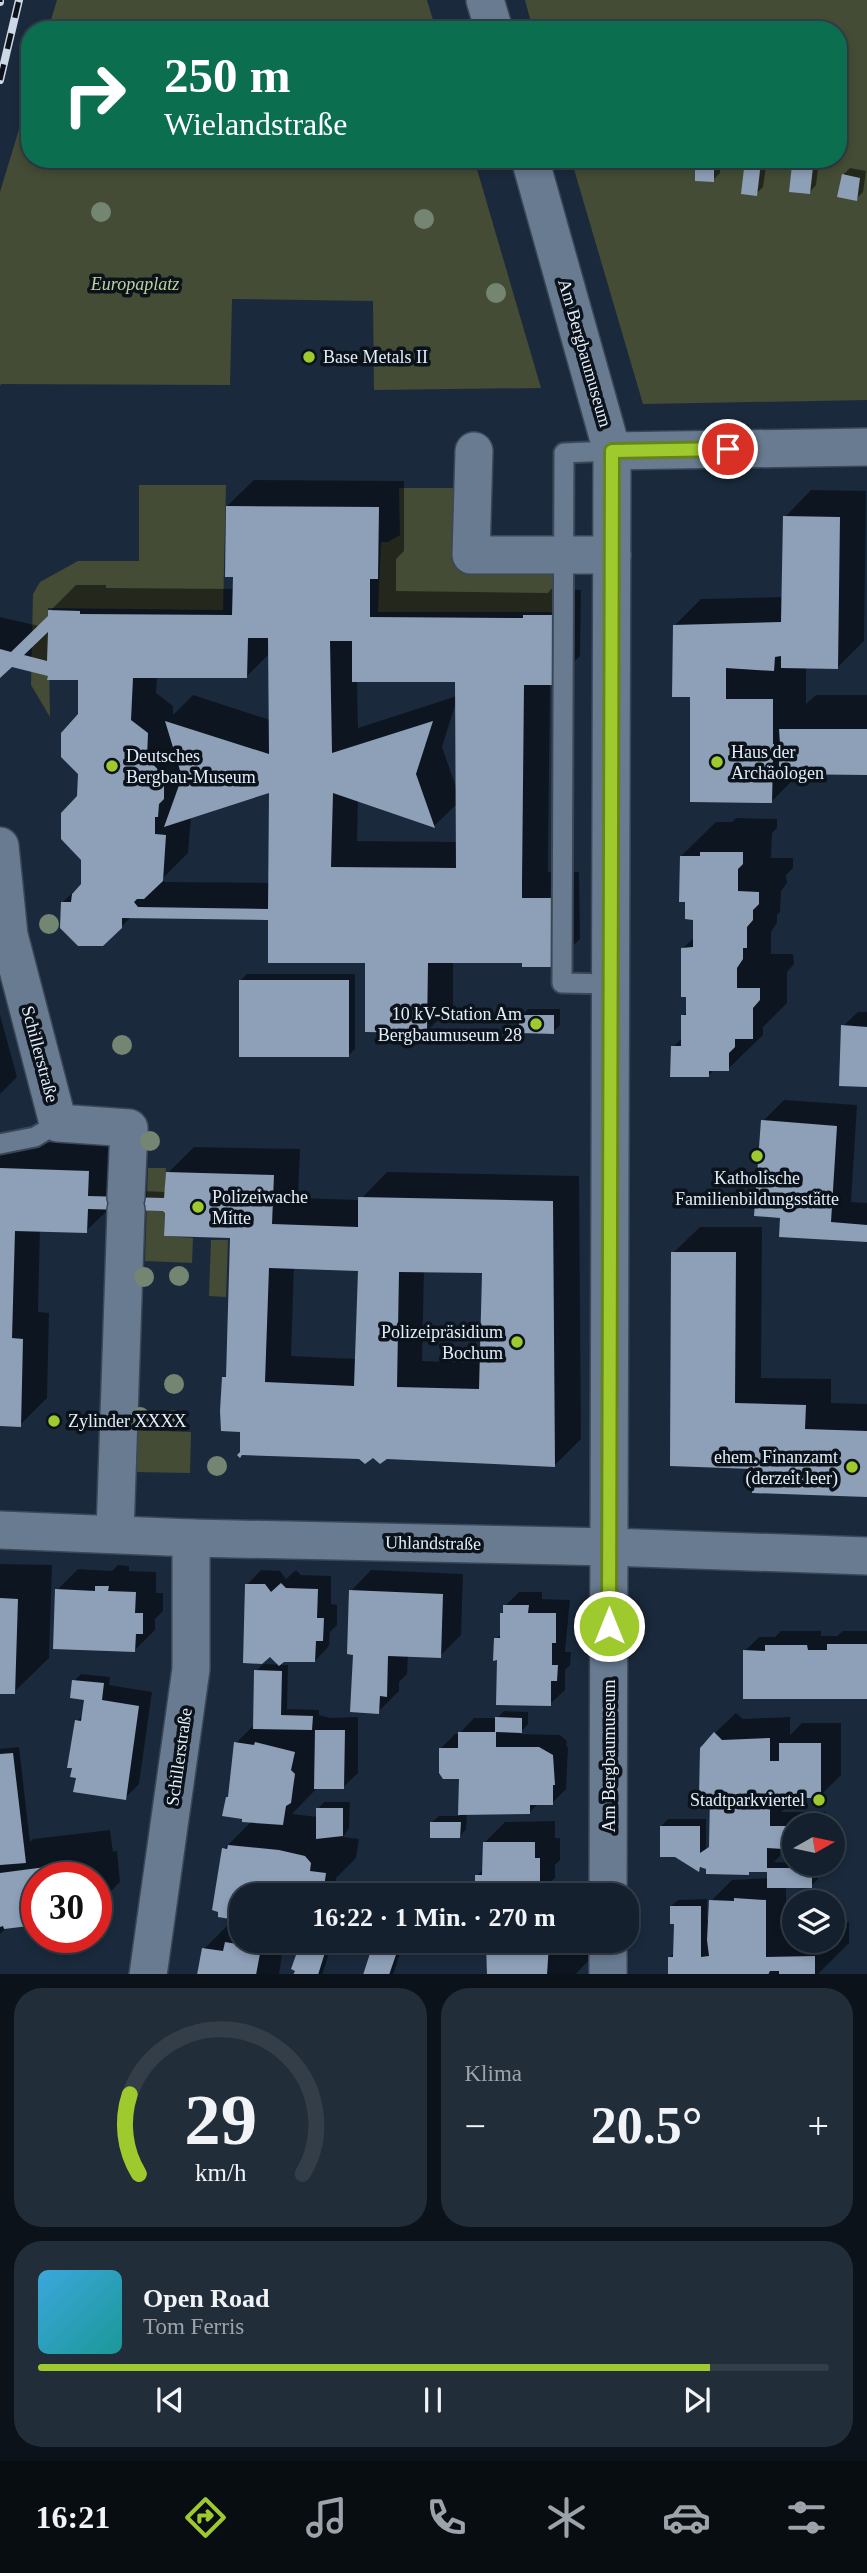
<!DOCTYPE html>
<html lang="de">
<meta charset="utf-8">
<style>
body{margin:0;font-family:Georgia,serif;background:#212d39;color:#f1f3f6;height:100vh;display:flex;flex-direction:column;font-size:26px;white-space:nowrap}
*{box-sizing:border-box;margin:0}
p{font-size:23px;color:#9da3aa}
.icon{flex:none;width:38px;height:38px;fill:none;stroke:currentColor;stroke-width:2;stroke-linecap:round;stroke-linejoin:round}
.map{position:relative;height:1974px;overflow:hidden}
.drawer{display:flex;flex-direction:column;gap:14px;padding:14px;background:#0b1219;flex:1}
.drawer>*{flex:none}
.hud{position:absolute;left:21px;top:21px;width:826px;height:147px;border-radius:28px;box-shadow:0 4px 10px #0003,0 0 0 2px #333e49;background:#0b6e4f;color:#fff;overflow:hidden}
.needle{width:46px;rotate:81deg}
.tools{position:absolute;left:782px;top:1813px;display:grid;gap:14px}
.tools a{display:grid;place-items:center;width:63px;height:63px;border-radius:50%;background:#14202d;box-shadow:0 4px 10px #0003,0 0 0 2px #333e49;font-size:35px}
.speed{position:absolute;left:21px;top:1862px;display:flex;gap:14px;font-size:35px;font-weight:700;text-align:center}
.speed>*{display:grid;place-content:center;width:91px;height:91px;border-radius:50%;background:#14202d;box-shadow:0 4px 10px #0003,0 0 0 2px #333e49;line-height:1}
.speed .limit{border:10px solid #d22;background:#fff;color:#111}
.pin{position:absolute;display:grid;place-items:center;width:60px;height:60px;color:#fff;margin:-30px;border:4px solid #fff;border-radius:50%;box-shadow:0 2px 7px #0007}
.me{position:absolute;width:77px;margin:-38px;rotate:0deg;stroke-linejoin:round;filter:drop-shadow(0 0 5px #0008)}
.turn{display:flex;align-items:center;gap:24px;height:147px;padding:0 28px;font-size:32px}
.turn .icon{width:91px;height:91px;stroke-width:2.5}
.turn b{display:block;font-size:49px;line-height:60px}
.big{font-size:52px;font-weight:800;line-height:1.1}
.drawer .tile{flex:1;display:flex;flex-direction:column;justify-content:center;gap:10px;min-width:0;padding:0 24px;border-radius:28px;background:#212d39}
.drawer .dial{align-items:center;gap:0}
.dial svg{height:182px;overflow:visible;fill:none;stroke:#333e49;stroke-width:7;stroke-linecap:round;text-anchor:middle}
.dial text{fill:#f1f3f6;stroke:none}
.song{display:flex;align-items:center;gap:21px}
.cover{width:84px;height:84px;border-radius:10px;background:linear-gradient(135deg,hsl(200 70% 55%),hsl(180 70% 35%))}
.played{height:7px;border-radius:4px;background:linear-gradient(90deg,#9fca2d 85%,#333e49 85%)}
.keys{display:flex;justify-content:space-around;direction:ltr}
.heat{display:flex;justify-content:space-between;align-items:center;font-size:38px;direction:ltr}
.drawer .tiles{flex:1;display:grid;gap:14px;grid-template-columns:1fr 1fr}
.tile:last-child{grid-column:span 2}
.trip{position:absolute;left:229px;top:1883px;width:410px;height:70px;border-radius:28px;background:#14202d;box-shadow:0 4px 10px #0003,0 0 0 2px #333e49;font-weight:800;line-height:70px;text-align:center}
.tab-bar{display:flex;height:112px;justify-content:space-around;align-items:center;background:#080d12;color:#9da3aa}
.tab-bar .icon{width:49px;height:49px}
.tab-bar .active{color:#9fca2d}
.tab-bar b{font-size:32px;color:#f1f3f6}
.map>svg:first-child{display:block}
.green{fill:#444c35}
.shadow{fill:#0007;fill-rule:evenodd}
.building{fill:#8da0b8;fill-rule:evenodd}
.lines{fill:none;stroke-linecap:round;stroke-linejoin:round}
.lane-casing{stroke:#3a4757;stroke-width:23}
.street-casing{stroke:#3a4757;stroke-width:40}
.lane{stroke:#687b91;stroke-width:19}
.street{stroke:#687b91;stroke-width:37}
.rail-casing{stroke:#ccd8e5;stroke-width:8}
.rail{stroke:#0b121a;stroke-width:5;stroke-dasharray:16;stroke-linecap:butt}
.tree{fill:#748572}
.route-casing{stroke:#67831d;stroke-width:18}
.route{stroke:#9fca2d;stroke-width:12}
.poi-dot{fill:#9fca2d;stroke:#0b121a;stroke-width:2.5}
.labels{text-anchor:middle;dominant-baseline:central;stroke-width:7;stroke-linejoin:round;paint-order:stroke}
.park-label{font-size:18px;font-style:italic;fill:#bed09e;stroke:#0b121a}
.street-label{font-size:18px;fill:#e3eefb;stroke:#0b121a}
.poi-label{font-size:18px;fill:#e3eefb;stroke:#0b121a;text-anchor:start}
</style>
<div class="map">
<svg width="867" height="1975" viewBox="0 0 867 1975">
<rect width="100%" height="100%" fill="#1a2a3c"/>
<g class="green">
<polygon points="57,0 427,0 436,30 48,30"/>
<polygon points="525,0 867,0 867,400 643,404 571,159 838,159 838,30 533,30"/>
<polygon points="30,93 30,159 474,159 541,388 374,390 373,301 232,299 230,385 1,384 0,386 0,192"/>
<polygon points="139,485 226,485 223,610 48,608 50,717 31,685 33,594 40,582 78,561 139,561"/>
<polygon points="399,488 465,488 463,571 553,572 554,612 378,612 381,542 388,542 400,535"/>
<polygon points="148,1168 166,1168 164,1236 193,1238 192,1263 145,1261"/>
<polygon points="211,1240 228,1240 226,1297 209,1296"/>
<polygon points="136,1430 191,1432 190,1473 135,1472"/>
</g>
<g class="shadow">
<polygon points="697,159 720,159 720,173 713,180"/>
<polygon points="748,159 767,159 763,187 756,194"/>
<polygon points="800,159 819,161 816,185 810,192 794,166"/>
<polygon points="850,168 866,171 863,192 856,199 843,175"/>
<path d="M254 480 404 481V551L396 559V591L548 593 551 589 581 590 580 656 553 683H550L548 854V872H579L580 939 553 965 524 962H453V1005L427 1031 367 961 270 918 131 917 103 945 62 903 83 882 79 797 80 679 49 675 11 665 0 676V617L39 626 49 616 50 611 76 585H106V588L235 589 227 506ZM270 653V720L193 695 173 715V706L156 693 157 676H247ZM357 680H457V696L358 728ZM456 702 457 790 442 747ZM271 791 270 883 165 882 162 879 188 853 191 817ZM358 800 434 826 458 803V842L357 841Z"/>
<polygon points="811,490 866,491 864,641 838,667 806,667 806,704 816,695 867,695 867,773 800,773 772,801 692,698 675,625 701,599 783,597 785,517"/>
<polygon points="736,818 777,819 777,828 772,833 771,858 793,858 793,868 786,875 787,883 781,891 780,912 777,915 777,923 771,932 771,954 793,954 794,964 787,972 787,1003 763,1027 763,1035 728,1069 715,1069 708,1076 673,1047 683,1037 682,1016 688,1011 683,948 695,937 695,918 681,856 716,822 732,822"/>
<polygon points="247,974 355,974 355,1049 348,1056 240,981"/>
<polygon points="528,1009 560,1009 560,1025 553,1032 521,1016"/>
<polygon points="858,1012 867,1012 867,1086 843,1026"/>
<polygon points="0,1015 17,1077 0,1094"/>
<polygon points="784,1100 857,1105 851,1202 867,1203 867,1240 782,1217 763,1121"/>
<path d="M0 1141 115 1145 113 1190 167 1192 168 1173 194 1147 300 1149 298 1198 360 1200 387 1172 579 1176 581 1439 555 1465 373 1456 242 1453V1430L224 1378 228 1374 232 1236 167 1212 163 1208H110L86 1231 40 1230 38 1312 49 1313 47 1398 20 1425 0 1424ZM294 1267 360 1269 357 1359 291 1356ZM424 1271 483 1272 482 1363 422 1361Z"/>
<polygon points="700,1227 762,1227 761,1378 831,1379 831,1403 867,1404 867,1495 754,1467 673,1253"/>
<polygon points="0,1564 52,1565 49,1658 14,1692 0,1692"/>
<polygon points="118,1565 129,1566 129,1571 156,1572 156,1593 163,1593 163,1611 155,1619 155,1630 134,1651 57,1590 78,1569 112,1571"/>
<polygon points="261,1570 280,1571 286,1579 296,1570 301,1575 331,1576 331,1604 337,1605 337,1625 330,1632 329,1646 315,1661 247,1585"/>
<polygon points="371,1570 463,1574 461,1635 440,1656 408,1655 407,1674 399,1682 399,1691 378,1712 354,1653 351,1591"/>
<polygon points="519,1592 542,1592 542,1599 570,1600 565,1652 571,1652 570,1665 565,1670 565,1690 550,1704 499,1658 496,1639 502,1633 502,1613 505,1606"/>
<polygon points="781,1631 821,1631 821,1636 837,1636 843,1631 867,1631 867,1697 745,1651 759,1637 775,1637"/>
<polygon points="263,1664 288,1665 287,1709 319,1710 319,1715 330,1718 358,1717 358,1773 343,1787 317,1788 292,1814 318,1817 318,1809 324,1802 350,1802 349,1828 343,1837 359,1839 356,1858 336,1878 335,1885 325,1895 242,1895 224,1849 252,1821 227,1798 230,1795 236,1743 255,1724 256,1671"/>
<polygon points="81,1674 110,1677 109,1685 152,1692 139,1784 125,1798 78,1776 77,1721 84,1714 86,1699 74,1681"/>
<polygon points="504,1711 528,1712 528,1724 519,1734 560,1735 567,1741 566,1746 568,1747 566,1789 552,1803 539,1803 529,1813 467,1813 466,1829 460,1836 432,1822 439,1816 460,1816 460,1777 441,1748 455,1734 459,1734 474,1718 497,1718"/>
<polygon points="736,1713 743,1719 790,1717 790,1735 802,1723 841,1723 841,1775 820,1796 790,1796 790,1803 781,1812 826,1812 826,1825 794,1825 794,1842 787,1842 780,1847 780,1856 774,1862 818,1864 818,1879 811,1886 786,1886 786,1923 794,1923 794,1941 833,1941 833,1922 849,1922 849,1943 817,1975 670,1975 670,1957 675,1952 675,1922 671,1906 678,1900 707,1899 707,1920 710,1920 711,1901 732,1880 769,1878 768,1868 766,1870 703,1866 699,1870 661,1826 668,1819 706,1819 706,1850 711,1845 711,1795 701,1795 702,1745"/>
<polygon points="19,1747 30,1842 33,1839 110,1830 113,1852 117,1851 120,1882 96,1906 96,1878 37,1878 7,1927 0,1934 0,1749"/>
<polygon points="555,1821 555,1838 560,1838 560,1860 555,1865 555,1878 537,1895 477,1895 477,1876 484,1868 484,1843 505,1822"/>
<polygon points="230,1923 242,1924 242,1941 284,1941 279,1975 200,1975 204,1949"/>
<polygon points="304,1941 333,1941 322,1975 295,1975"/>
<polygon points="376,1941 404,1941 393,1975 365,1975"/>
<polygon points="492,1941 581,1941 581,1946 588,1953 588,1961 575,1975 488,1975 488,1945"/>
</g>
<g class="building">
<polygon points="640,159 657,159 659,167 642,170"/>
<polygon points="695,159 714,159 714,182 695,181"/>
<polygon points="745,160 761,162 757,196 741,194"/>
<polygon points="792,165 813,167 810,194 789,192"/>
<polygon points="842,174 860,178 857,201 837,197"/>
<path d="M226 506 379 507 378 579H370V617L523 618V615H555L554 685H524L522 882V898H554V967H522V963H428L427 1033 365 1032V963H268V920L122 918V928L103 946H78L60 928 61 902H71L72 894 81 884V860L61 839V813L77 796 78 774 61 757V733L78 714V680H47L48 676 12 667 0 678V649L11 652 48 616V610L80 611V614L232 615 233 577H225ZM48 632 47 661 24 655ZM248 638H268L269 754 165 721 182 777 164 827 269 793 268 909 138 907 134 902 137 899H144L163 881 166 835 155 834V817H158L159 804 164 799V776L147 758 148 733 131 720 133 678H247ZM330 641H352V682H455L456 868 331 867 333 793 435 828 416 774 433 721 332 753Z"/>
<polygon points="783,516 840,517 838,669 781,668 781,656 775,657 774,671 726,668 726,699 773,699 773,744 780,744 779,729 867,729 867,775 779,774 779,758 773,758 772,803 690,802 690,697 672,697 673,625 781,622"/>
<polygon points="700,852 743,852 743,864 738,869 738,891 759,892 759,904 753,910 753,920 747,927 747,948 743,948 743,959 737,968 737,988 760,988 760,1000 753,1008 753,1039 735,1039 735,1047 729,1053 729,1071 709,1071 709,1077 670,1077 671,1046 681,1046 681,1015 686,1015 686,997 681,997 681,948 693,947 693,920 685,919 685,902 679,902 680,856 700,856"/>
<rect x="239" y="980" width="110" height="77"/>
<polygon points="519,1015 554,1015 554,1034 519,1033"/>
<polygon points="841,1025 867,1027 867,1087 839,1086"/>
<polygon points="761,1120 837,1126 831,1222 867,1225 867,1242 779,1237 780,1218 754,1216"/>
<path d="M0 1168 89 1171 88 1196 164 1198 166 1172 274 1175 272 1224 358 1227V1197L553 1201 555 1467 387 1459 380 1464 373 1458 365 1464 359 1459 242 1455 240 1458 237 1455 240 1452V1432L221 1431 220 1411 222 1377H226L230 1238 164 1236 165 1213 163 1211 88 1209 87 1233 15 1231 12 1338 23 1339 21 1427 0 1426ZM269 1268 358 1271 354 1386 265 1382ZM399 1272 482 1273 479 1389 397 1387Z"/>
<polygon points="671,1252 736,1252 735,1403 806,1405 805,1429 867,1431 867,1497 752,1493 753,1469 670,1466"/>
<polygon points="281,1583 286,1588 318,1589 317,1618 324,1618 323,1641 316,1641 315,1662 284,1662 279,1666 270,1657 262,1664 243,1663 245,1584 265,1584 271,1592"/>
<polygon points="95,1586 109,1586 108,1591 136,1592 135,1613 143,1613 143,1634 136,1634 135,1652 53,1649 55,1589 95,1591"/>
<polygon points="349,1590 443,1594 441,1658 388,1656 387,1697 380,1696 379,1714 350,1712 353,1655 347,1654"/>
<polygon points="0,1598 18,1599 15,1694 0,1694"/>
<polygon points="503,1605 529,1605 528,1613 556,1613 556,1643 552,1643 552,1665 558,1665 557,1681 551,1681 551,1706 496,1705 497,1660 493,1661 494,1638 500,1638 500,1613 503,1613"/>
<polygon points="827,1644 867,1644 867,1699 743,1699 743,1650 765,1651 765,1645 807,1645 808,1650 827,1650"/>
<polygon points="254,1670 282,1671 281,1715 313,1716 312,1730 253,1729"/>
<polygon points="72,1680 104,1683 102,1700 139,1706 126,1800 73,1792 76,1778 70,1777 72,1768 67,1768 75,1720 81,1721 84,1700 70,1698"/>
<polygon points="495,1717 522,1718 522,1733 496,1732 496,1747 539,1747 553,1755 555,1785 553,1785 553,1805 530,1805 530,1814 458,1815 459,1779 443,1779 439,1773 439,1748 458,1748 458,1732 495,1732"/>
<polygon points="315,1730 345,1730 344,1789 314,1789"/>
<polygon points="714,1732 722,1740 770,1738 770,1761 779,1761 779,1743 821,1743 821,1798 770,1798 770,1826 794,1826 794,1844 783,1844 783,1849 767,1848 767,1868 812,1868 812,1888 767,1888 767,1872 749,1872 749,1875 706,1874 706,1869 700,1867 699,1872 675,1857 660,1857 660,1826 700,1826 700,1853 709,1847 710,1797 699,1796 700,1748"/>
<polygon points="234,1742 254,1745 255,1742 295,1752 291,1770 295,1774 293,1788 291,1803 286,1806 283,1825 242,1822 242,1819 222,1816 226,1797 228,1797"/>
<polygon points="13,1753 26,1863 0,1865 0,1754"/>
<polygon points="316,1808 343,1808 343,1836 316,1839"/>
<polygon points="430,1822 461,1822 460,1838 430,1838"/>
<polygon points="483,1842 535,1842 535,1858 540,1858 540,1882 535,1882 535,1895 475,1895 475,1875 482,1875"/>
<polygon points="228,1845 279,1850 305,1856 311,1863 310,1871 326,1873 323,1895 300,1891 300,1895 242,1895 242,1921 218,1917 218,1912 212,1910 222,1848 227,1849"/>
<polygon points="76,1863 78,1878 37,1878 37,1925 4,1929 3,1926 0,1927 0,1873"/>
<polygon points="734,1898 766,1900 766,1957 815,1956 815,1975 779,1975 779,1971 770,1971 768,1975 668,1975 668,1957 673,1957 674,1924 670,1924 670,1906 701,1906 701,1957 709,1956 707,1940 709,1900 734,1901"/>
<polygon points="301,1941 327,1946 318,1975 293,1975 295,1971 291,1969"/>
<polygon points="374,1941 383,1941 399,1946 389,1975 363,1975"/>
<polygon points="521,1941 547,1941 549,1943 547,1975 487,1975 486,1944 521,1943"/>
<polygon points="225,1942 261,1948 256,1975 197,1975 202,1948 223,1951"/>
</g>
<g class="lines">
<g class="lane-casing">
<g id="lane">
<polyline points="612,984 562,983 564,453 612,451"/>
<polyline points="0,1144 35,1137 58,1123"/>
</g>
</g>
<g class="street-casing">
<g id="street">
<polyline points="485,0 494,30"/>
<polyline points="530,159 612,451 608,1895"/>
<polyline points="474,451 471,555 612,555"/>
<polyline points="612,451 867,447"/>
<polyline points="0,846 9,935 58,1123 129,1128 126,1197"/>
<polyline points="0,1530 191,1538 610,1547 867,1556"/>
<polyline points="115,1534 126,1210"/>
<polyline points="148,1975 191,1669 191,1538"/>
<polyline points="608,1975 608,1941"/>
</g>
</g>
<use href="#lane" class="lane"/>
<use href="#street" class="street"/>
<g class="rail-casing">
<g id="rail">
<polyline points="0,2 0,0"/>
<polyline points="0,80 19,0"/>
</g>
</g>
<use href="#rail" class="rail"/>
</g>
<g class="tree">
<circle cx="101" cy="212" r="10"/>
<circle cx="424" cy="219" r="10"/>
<circle cx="496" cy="293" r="10"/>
<circle cx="49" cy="924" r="10"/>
<circle cx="122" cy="1045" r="10"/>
<circle cx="150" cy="1141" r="10"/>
<circle cx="179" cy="1276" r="10"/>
<circle cx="144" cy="1277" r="10"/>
<circle cx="174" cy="1384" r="10"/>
<circle cx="140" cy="1417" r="10"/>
<circle cx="173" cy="1420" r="10"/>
<circle cx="217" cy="1466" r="10"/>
</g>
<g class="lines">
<g class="route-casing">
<polyline id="route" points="609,1626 612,451 728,449"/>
</g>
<use href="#route" class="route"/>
</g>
<g class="poi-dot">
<circle cx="309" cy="357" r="7"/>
<circle cx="717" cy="762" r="7"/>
<circle cx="112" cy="766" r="7"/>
<circle cx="536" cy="1024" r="7"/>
<circle cx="757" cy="1156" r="7"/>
<circle cx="198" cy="1207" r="7"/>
<circle cx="517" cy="1342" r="7"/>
<circle cx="54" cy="1421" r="7"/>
<circle cx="852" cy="1467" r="7"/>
<circle cx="819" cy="1800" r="7"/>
</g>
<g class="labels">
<g class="park-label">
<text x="135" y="284">Europaplatz</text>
</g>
<g class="street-label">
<text transform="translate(585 353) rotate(74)">Am Bergbaumuseum</text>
<text transform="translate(40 1054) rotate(75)">Schillerstraße</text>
<text transform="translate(433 1543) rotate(1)">Uhlandstraße</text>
<text transform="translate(609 1756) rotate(-90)">Am Bergbaumuseum</text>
<text transform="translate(179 1757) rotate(-82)">Schillerstraße</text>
</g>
<g class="poi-label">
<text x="323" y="357">Base Metals II</text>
<text x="731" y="752">Haus der<tspan x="731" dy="21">Archäologen</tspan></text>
<text x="126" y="756">Deutsches<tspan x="126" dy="21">Bergbau-Museum</tspan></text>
<text x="522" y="1014" text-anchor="end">10 kV-Station Am<tspan x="522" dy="21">Bergbaumuseum 28</tspan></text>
<text x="757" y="1178" text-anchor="middle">Katholische<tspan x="757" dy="21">Familienbildungsstätte</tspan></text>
<text x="212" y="1197">Polizeiwache<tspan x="212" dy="21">Mitte</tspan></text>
<text x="503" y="1332" text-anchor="end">Polizeipräsidium<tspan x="503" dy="21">Bochum</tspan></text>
<text x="68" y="1421">Zylinder XXXX</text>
<text x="838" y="1457" text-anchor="end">ehem. Finanzamt<tspan x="838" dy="21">(derzeit leer)</tspan></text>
<text x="805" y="1800" text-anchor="end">Stadtparkviertel</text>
</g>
</g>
</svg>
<div class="tools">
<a><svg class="needle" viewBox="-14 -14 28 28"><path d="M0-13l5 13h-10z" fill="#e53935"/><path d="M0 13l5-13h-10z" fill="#9da3aa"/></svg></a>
<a><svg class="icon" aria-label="layers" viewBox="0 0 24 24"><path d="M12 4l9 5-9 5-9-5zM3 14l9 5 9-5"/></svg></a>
</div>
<div class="speed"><div class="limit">30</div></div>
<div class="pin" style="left:728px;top:449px;background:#d93025"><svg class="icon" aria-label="arrive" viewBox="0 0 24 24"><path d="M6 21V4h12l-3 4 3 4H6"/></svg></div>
<svg class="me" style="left:609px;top:1626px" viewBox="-20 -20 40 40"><circle r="17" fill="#9fca2d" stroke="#fff" stroke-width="3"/><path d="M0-11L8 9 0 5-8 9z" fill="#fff"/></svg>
<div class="trip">16:22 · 1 Min. · 270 m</div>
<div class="hud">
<div class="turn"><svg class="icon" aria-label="right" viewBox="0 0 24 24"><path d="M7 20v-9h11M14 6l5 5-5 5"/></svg><div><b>250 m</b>Wielandstraße</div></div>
</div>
</div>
<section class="drawer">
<div class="tiles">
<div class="tile dial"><svg viewBox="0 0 100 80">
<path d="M14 69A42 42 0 1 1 86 69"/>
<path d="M14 69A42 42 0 0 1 10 34" stroke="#9fca2d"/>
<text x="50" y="56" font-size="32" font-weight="700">29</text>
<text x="50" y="72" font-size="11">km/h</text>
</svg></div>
<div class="tile"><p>Klima</p>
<div class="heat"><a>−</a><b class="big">20.5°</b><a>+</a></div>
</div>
<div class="tile">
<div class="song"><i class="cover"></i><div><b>Open Road</b><p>Tom Ferris</p></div></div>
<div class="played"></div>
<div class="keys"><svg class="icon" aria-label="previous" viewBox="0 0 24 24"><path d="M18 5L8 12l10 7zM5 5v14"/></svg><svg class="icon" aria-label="pause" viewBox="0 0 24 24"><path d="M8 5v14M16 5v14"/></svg><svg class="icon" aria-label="next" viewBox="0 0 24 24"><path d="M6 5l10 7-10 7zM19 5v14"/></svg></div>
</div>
</div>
</section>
<nav class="tab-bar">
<b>16:21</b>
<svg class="icon active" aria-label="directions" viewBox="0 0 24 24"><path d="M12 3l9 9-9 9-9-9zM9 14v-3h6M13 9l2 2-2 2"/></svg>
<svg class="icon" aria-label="music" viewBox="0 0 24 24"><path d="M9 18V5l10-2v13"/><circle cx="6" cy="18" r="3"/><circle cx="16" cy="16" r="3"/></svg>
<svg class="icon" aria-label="phone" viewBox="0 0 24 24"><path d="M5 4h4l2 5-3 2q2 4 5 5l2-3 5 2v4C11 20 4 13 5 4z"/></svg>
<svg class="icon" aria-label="climate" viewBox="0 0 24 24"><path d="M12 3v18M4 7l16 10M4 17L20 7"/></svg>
<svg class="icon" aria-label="car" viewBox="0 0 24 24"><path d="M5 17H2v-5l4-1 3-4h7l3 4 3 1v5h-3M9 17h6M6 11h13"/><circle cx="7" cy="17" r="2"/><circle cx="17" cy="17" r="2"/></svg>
<svg class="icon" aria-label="filters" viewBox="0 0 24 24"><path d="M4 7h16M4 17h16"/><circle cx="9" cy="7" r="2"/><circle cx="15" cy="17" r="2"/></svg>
</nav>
